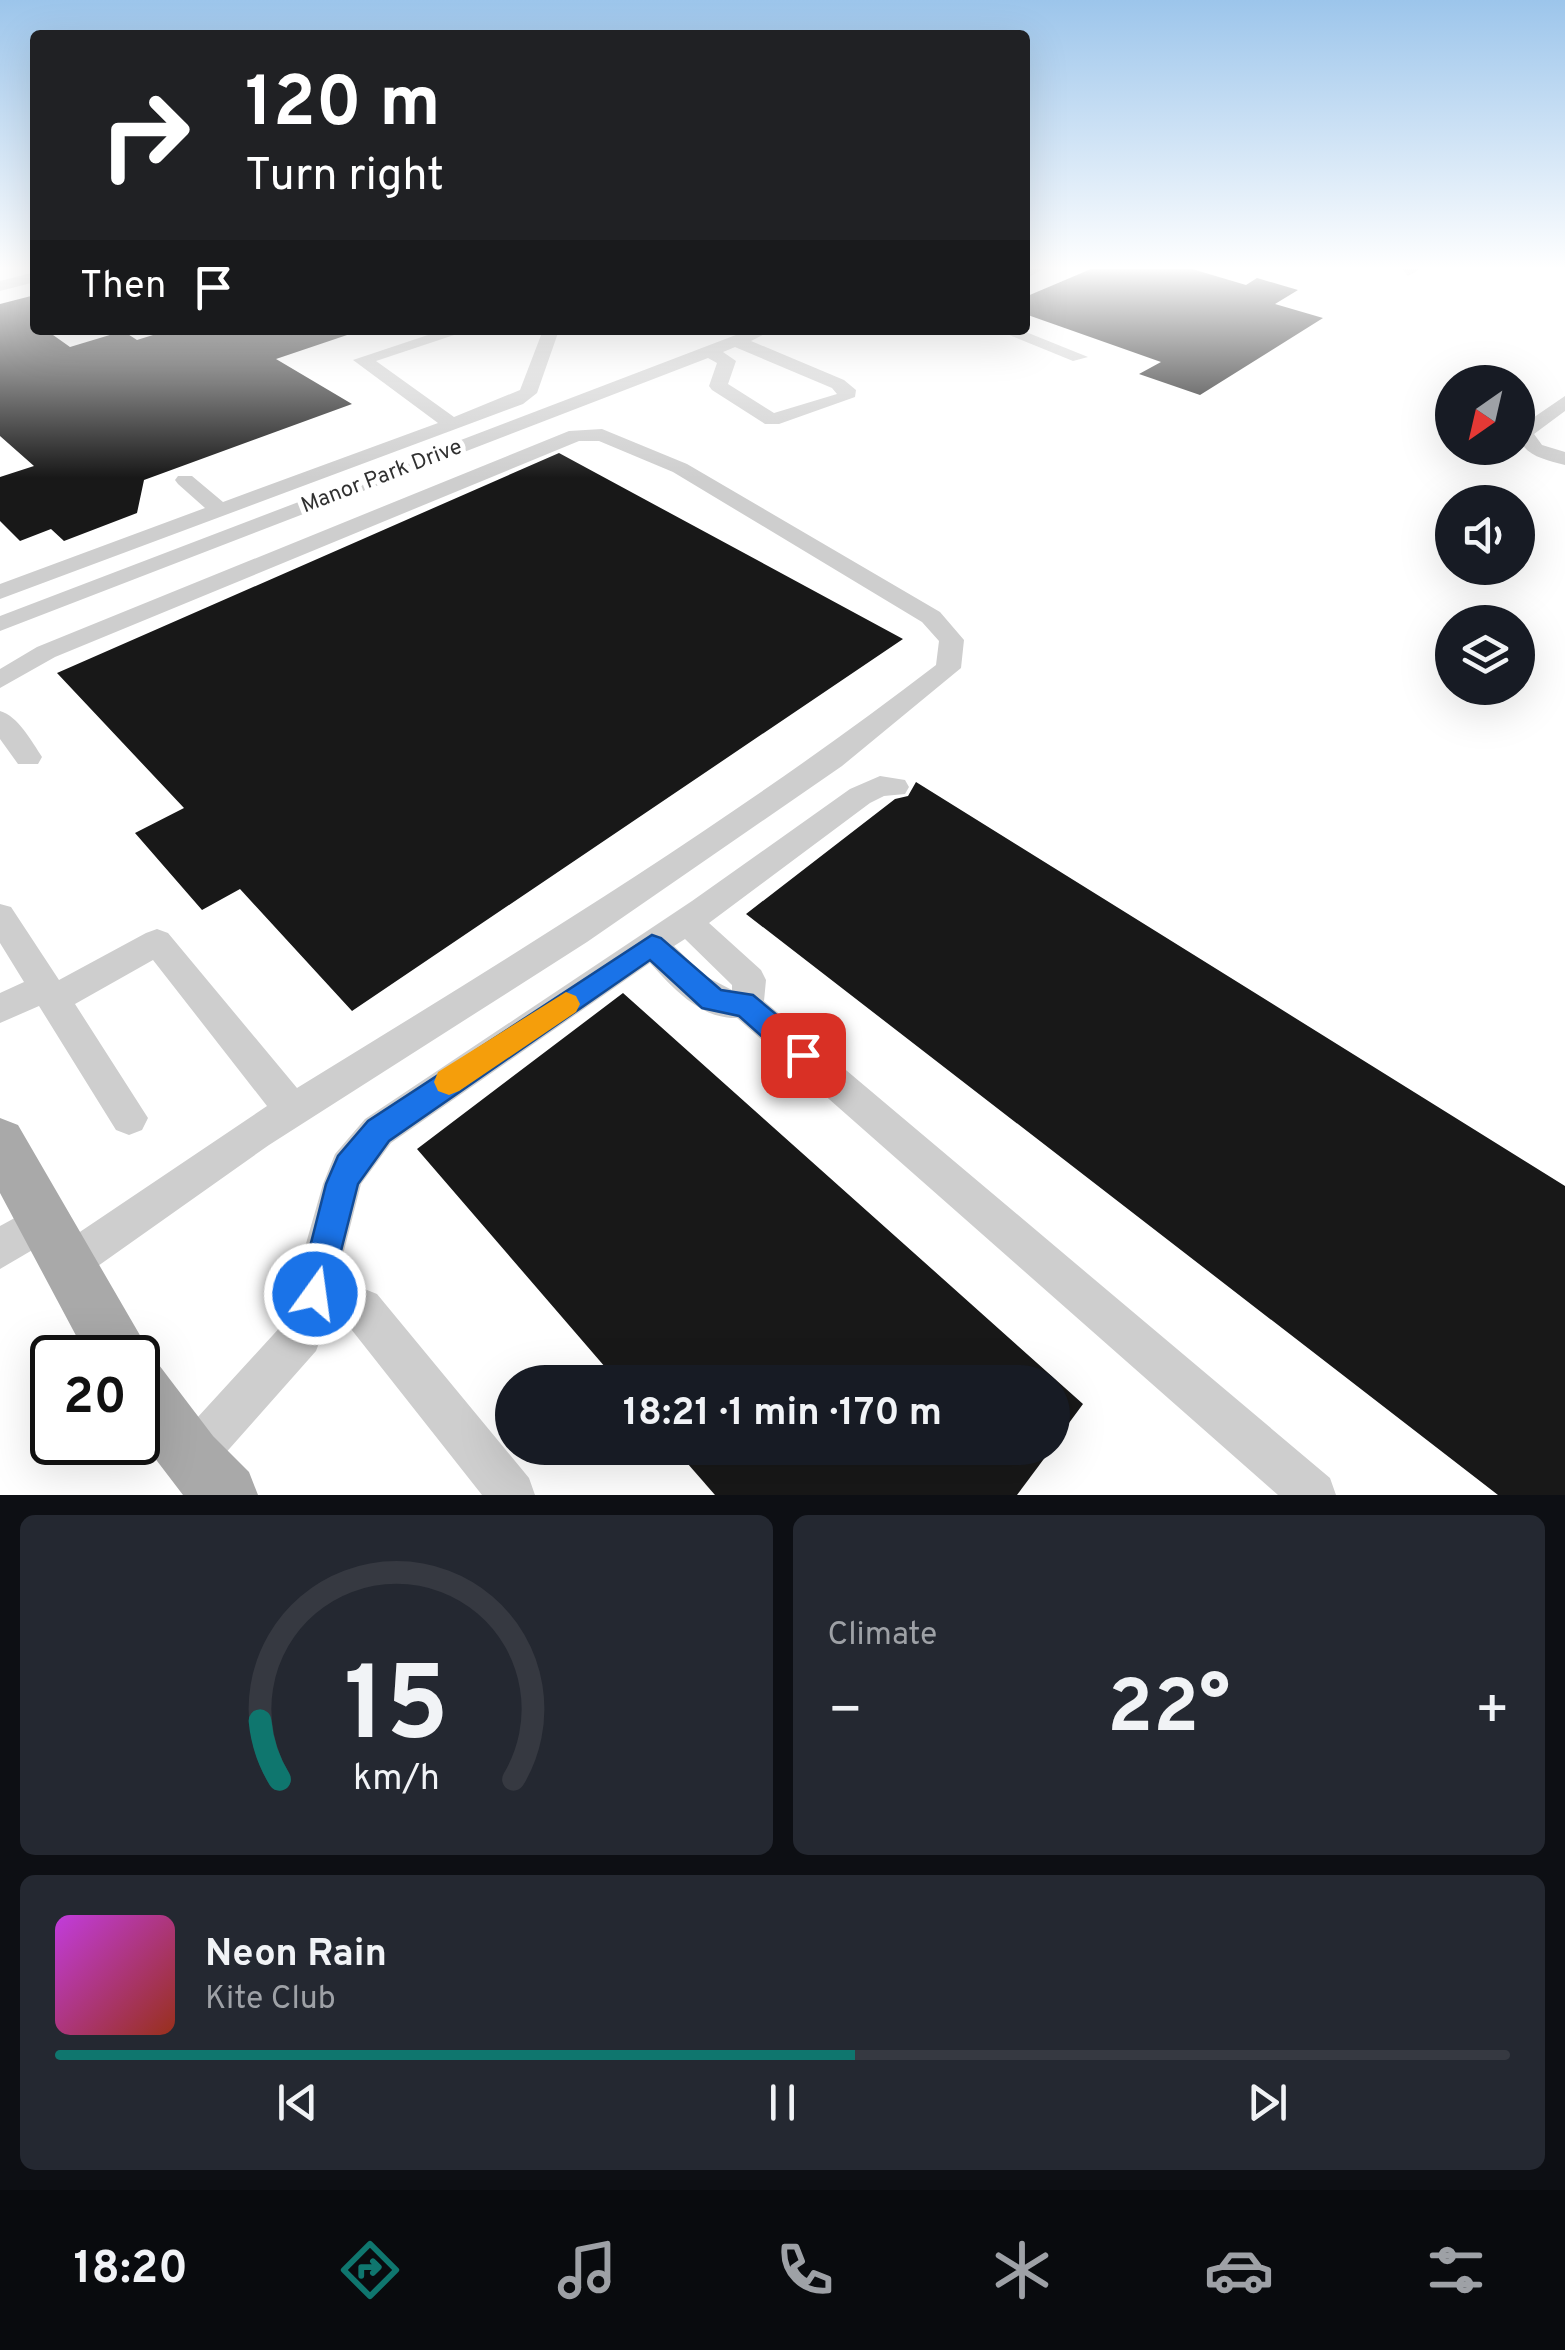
<!DOCTYPE html>
<meta charset="utf-8">
<style>
body{margin:0;font-family:Overpass,sans-serif;background:#242831;color:#f1f3f6;height:100vh;display:flex;flex-direction:column;font-size:38px;white-space:nowrap}
*{box-sizing:border-box;margin:0}
p{font-size:32px;color:#9ea1a6}
.icon{flex:none;width:55px;height:55px;fill:none;stroke:currentColor;stroke-width:2;stroke-linecap:round;stroke-linejoin:round}
.map{position:relative;height:1495px;overflow:hidden}
.sheet{display:flex;flex-direction:column;gap:20px;padding:20px;background:#0d0f14;flex:1}
.sheet>*{flex:none}
.top-card{position:absolute;left:30px;top:30px;width:1000px;height:305px;border-radius:10px;box-shadow:0 10px 40px #0002;background:#202124;color:#fff;overflow:hidden}
.needle{width:65px;rotate:214deg}
.controls{position:absolute;left:1435px;top:365px;display:grid;gap:20px}
.controls a{display:grid;place-items:center;width:100px;height:100px;border-radius:50%;background:#171b24;box-shadow:0 10px 40px #0002;font-size:50px}
.speed{position:absolute;left:30px;top:1335px;display:flex;gap:20px;font-size:50px;font-weight:700;text-align:center}
.speed>*{display:grid;place-content:center;width:130px;height:130px;border-radius:50%;background:#171b24;box-shadow:0 10px 40px #0002;line-height:1}
.speed .limit{border:5px solid #111;border-radius:15px;background:#fff;color:#111}
.pin{position:absolute;display:grid;place-items:center;width:85px;height:85px;color:#fff;margin:-42px;border-radius:20px;box-shadow:0 5px 15px #0006}
.me{position:absolute;width:110px;margin:-55px;rotate:14deg;stroke-linejoin:round;filter:drop-shadow(0 0 8px #0008)}
.turn{display:flex;align-items:center;gap:35px;height:210px;padding:0 50px;font-size:45px}
.turn .icon{width:130px;height:130px;stroke-width:2.5}
.turn b{display:block;font-size:70px;line-height:85px}
.then{display:flex;align-items:center;height:95px;padding:0 50px;background:#0003;gap:20px;font-size:38px}
.big{font-size:75px;font-weight:700;line-height:1.1}
.sheet .card{flex:1;display:flex;flex-direction:column;justify-content:center;gap:15px;min-width:0;padding:0 35px;border-radius:15px;background:#242831}
.sheet .dial{align-items:center;gap:0}
.dial svg{height:260px;overflow:visible;fill:none;stroke:#363941;stroke-width:7;stroke-linecap:round;text-anchor:middle}
.dial text{fill:#f1f3f6;stroke:none}
.song{display:flex;align-items:center;gap:30px}
.cover{width:120px;height:120px;border-radius:15px;background:linear-gradient(135deg,hsl(290 70% 55%),hsl(10 70% 35%))}
.played{height:10px;border-radius:5px;background:linear-gradient(90deg,#0f766e 55%,#363941 55%)}
.keys{display:flex;justify-content:space-around;direction:ltr}
.heat{display:flex;justify-content:space-between;align-items:center;font-size:55px;direction:ltr}
.sheet .tiles{flex:1;display:grid;gap:20px;grid-template-columns:1fr 1fr}
.card:last-child{grid-column:span 2}
.trip{position:absolute;left:495px;top:1365px;width:575px;height:100px;border-radius:50px;background:#171b24;box-shadow:0 10px 40px #0002;font-weight:700;line-height:100px;text-align:center}
.tabs{display:flex;height:160px;justify-content:space-around;align-items:center;background:#090b0e;color:#9ea1a6}
.tabs .icon{width:70px;height:70px}
.tabs .active{color:#0f766e}
.tabs b{font-size:45px;color:#f1f3f6}
.map>svg:first-child{display:block}
.building{fill:#181818}
.lines{fill:none;stroke-linecap:round;stroke-linejoin:round}
.minor{fill:#cecece;fill-rule:evenodd}
.major{fill:#a9a9a9;fill-rule:evenodd}
.route{fill:#1a73e8;stroke:#114b97;stroke-width:2.5}
.slow{fill:#f59e0b}
.labels{text-anchor:middle;dominant-baseline:central;stroke-width:10;stroke-linejoin:round;paint-order:stroke}
.far-street-label{font-size:22px;fill:#313131;stroke:#fff}
</style>
<div class="map">
<svg width="1565" height="1495" viewBox="0 0 1565 1495">
<rect width="100%" height="100%" fill="#fff"/>
<g class="building">
<polygon points="1091,269 1192,269 1246,285 1257,278 1298,290 1275,304 1323,318 1200,395 1139,374 1161,362 1025,314 1025,297"/>
<polygon points="35,295 35,330 46,330 70,347 123,331 137,340 169,330 353,330 353,333 276,359 352,404 144,480 137,513 64,541 51,529 20,541 0,521 0,477 34,466 0,436 0,304"/>
<polygon points="559,453 903,639 352,1011 240,889 202,910 135,833 184,808 57,673"/>
<polygon points="916,782 1565,1186 1565,1495 1498,1495 746,914 895,799 908,796"/>
<polygon points="623,993 1083,1404 1052,1446 1052,1382 618,1382 417,1149"/>
<polygon points="674,1448 1052,1448 1017,1495 715,1495"/>
</g>
<g class="lines">
<g class="minor">
<polygon points="1025,269 1044,269 1025,279"/>
<polygon points="1402,269 1420,269 1408,276"/>
<polygon points="35,272 35,282 0,291 0,281"/>
<polygon points="443,330 469,330 376,361 454,417 520,390 543,330 559,330 537,393 523,404 0,599 0,584 205,508 178,484 175,480 178,476 192,476 223,502 438,423 353,360"/>
<path d="M749 330H772L751 341 844 380 856 390 855 397 779 424H765L712 390 709 386 717 363 708 358 0 631V616ZM735 347 832 388 837 394 774 413 728 384 736 361 723 352Z"/>
<polygon points="997,330 1021,330 1088,357 1073,361"/>
<path d="M1565 396V411L1534 434 1542 445 1565 452V465C1543 459 1518 455 1518 428Z"/>
<path d="M602 429 687 464 940 612 964 640 961 668 842 766 587 942 269 1145 81 1278 67 1284 53 1278 47 1264 53 1250 267 1106 153 960 75 1004 148 1118 142 1130 129 1135 116 1130 39 1006 0 1023V993L24 982 0 943V904L11 907 59 980 146 933 157 929 168 933 297 1088C515 954 733 821 936 665L939 641 922 622 673 472 599 441H579L55 657 0 688V669L37 647 569 431Z"/>
<path d="M0 711C18 716 32 742 42 757L38 764H18L0 739Z"/>
<path d="M880 776 905 780 909 787 905 794 884 796 870 803 709 923 761 970 766 980 764 1001 1330 1478 1336 1495H1278L737 1018C700 1019 673 988 650 963L391 1143 361 1184 335 1286 362 1288 377 1294 529 1478 535 1495H482L351 1329 325 1327 316 1351 207 1474 191 1481 175 1474 168 1458 175 1442 283 1324 323 1184 335 1154 365 1119 692 901 850 789ZM685 939 732 985V990L705 976 674 946Z"/>
<polygon points="44,1202 58,1207 64,1221 58,1235 0,1269 0,1226"/>
</g>
<polygon class="major" points="0,1118 18,1125 141,1337 148,1360 159,1365 213,1436 249,1472 258,1495 183,1495 138,1436 138,1358 88,1358 0,1193"/>
</g>
<linearGradient id="sky" x2="0" y2="1"><stop stop-color="#9cc5eb"/><stop offset="0.56" stop-color="#fff"/><stop offset="1" stop-color="#fff" stop-opacity="0"/></linearGradient>
<rect width="1565" height="478" fill="url(#sky)"/>
<polygon class="route" points="652,935 661,938 721,990 753,995 814,1046 818,1055 814,1064 803,1068 793,1064 739,1016 702,1008 650,960 389,1141 358,1184 327,1306 315,1311 303,1306 298,1294 326,1184 338,1156 368,1121"/>
<polygon class="slow" points="566,992 576,996 580,1004 576,1012 459,1091 449,1095 438,1091 434,1082 438,1072"/>
<g class="labels">
<g class="far-street-label">
<text transform="translate(382 477) rotate(-21)">Manor Park Drive</text>
</g>
</g>
</svg>
<div class="controls">
<a><svg class="needle" viewBox="-14 -14 28 28"><path d="M0-13l5 13h-10z" fill="#e53935"/><path d="M0 13l5-13h-10z" fill="#9ea1a6"/></svg></a>
<a><svg class="icon" aria-label="sound" viewBox="0 0 24 24"><path d="M4 9h4l5-4v14l-5-4H4zM17 9q2 3 0 6"/></svg></a>
<a><svg class="icon" aria-label="layers" viewBox="0 0 24 24"><path d="M12 4l9 5-9 5-9-5zM3 14l9 5 9-5"/></svg></a>
</div>
<div class="speed"><div class="limit">20</div></div>
<div class="pin" style="left:803px;top:1055px;background:#d93025"><svg class="icon" aria-label="arrive" viewBox="0 0 24 24"><path d="M6 21V4h12l-3 4 3 4H6"/></svg></div>
<svg class="me" style="left:315px;top:1294px" viewBox="-20 -20 40 40"><circle r="17" fill="#1a73e8" stroke="#fff" stroke-width="3"/><path d="M0-11L8 9 0 5-8 9z" fill="#fff"/></svg>
<div class="trip">18:21 · 1 min · 170 m</div>
<div class="top-card">
<div class="turn"><svg class="icon" aria-label="right" viewBox="0 0 24 24"><path d="M7 20v-9h11M14 6l5 5-5 5"/></svg><div><b>120 m</b>Turn right</div></div>
<div class="then">Then<svg class="icon" aria-label="arrive" viewBox="0 0 24 24"><path d="M6 21V4h12l-3 4 3 4H6"/></svg></div>
</div>
</div>
<section class="sheet">
<div class="tiles">
<div class="card dial"><svg viewBox="0 0 100 80">
<path d="M14 69A42 42 0 1 1 86 69"/>
<path d="M14 69A42 42 0 0 1 8 51" stroke="#0f766e"/>
<text x="50" y="56" font-size="32" font-weight="700">15</text>
<text x="50" y="72" font-size="11">km/h</text>
</svg></div>
<div class="card"><p>Climate</p>
<div class="heat"><a>−</a><b class="big">22°</b><a>+</a></div>
</div>
<div class="card">
<div class="song"><i class="cover"></i><div><b>Neon Rain</b><p>Kite Club</p></div></div>
<div class="played"></div>
<div class="keys"><svg class="icon" aria-label="previous" viewBox="0 0 24 24"><path d="M18 5L8 12l10 7zM5 5v14"/></svg><svg class="icon" aria-label="pause" viewBox="0 0 24 24"><path d="M8 5v14M16 5v14"/></svg><svg class="icon" aria-label="next" viewBox="0 0 24 24"><path d="M6 5l10 7-10 7zM19 5v14"/></svg></div>
</div>
</div>
</section>
<nav class="tabs">
<b>18:20</b>
<svg class="icon active" aria-label="directions" viewBox="0 0 24 24"><path d="M12 3l9 9-9 9-9-9zM9 14v-3h6M13 9l2 2-2 2"/></svg>
<svg class="icon" aria-label="music" viewBox="0 0 24 24"><path d="M9 18V5l10-2v13"/><circle cx="6" cy="18" r="3"/><circle cx="16" cy="16" r="3"/></svg>
<svg class="icon" aria-label="phone" viewBox="0 0 24 24"><path d="M5 4h4l2 5-3 2q2 4 5 5l2-3 5 2v4C11 20 4 13 5 4z"/></svg>
<svg class="icon" aria-label="climate" viewBox="0 0 24 24"><path d="M12 3v18M4 7l16 10M4 17L20 7"/></svg>
<svg class="icon" aria-label="car" viewBox="0 0 24 24"><path d="M5 17H2v-5l4-1 3-4h7l3 4 3 1v5h-3M9 17h6M6 11h13"/><circle cx="7" cy="17" r="2"/><circle cx="17" cy="17" r="2"/></svg>
<svg class="icon" aria-label="filters" viewBox="0 0 24 24"><path d="M4 7h16M4 17h16"/><circle cx="9" cy="7" r="2"/><circle cx="15" cy="17" r="2"/></svg>
</nav>
